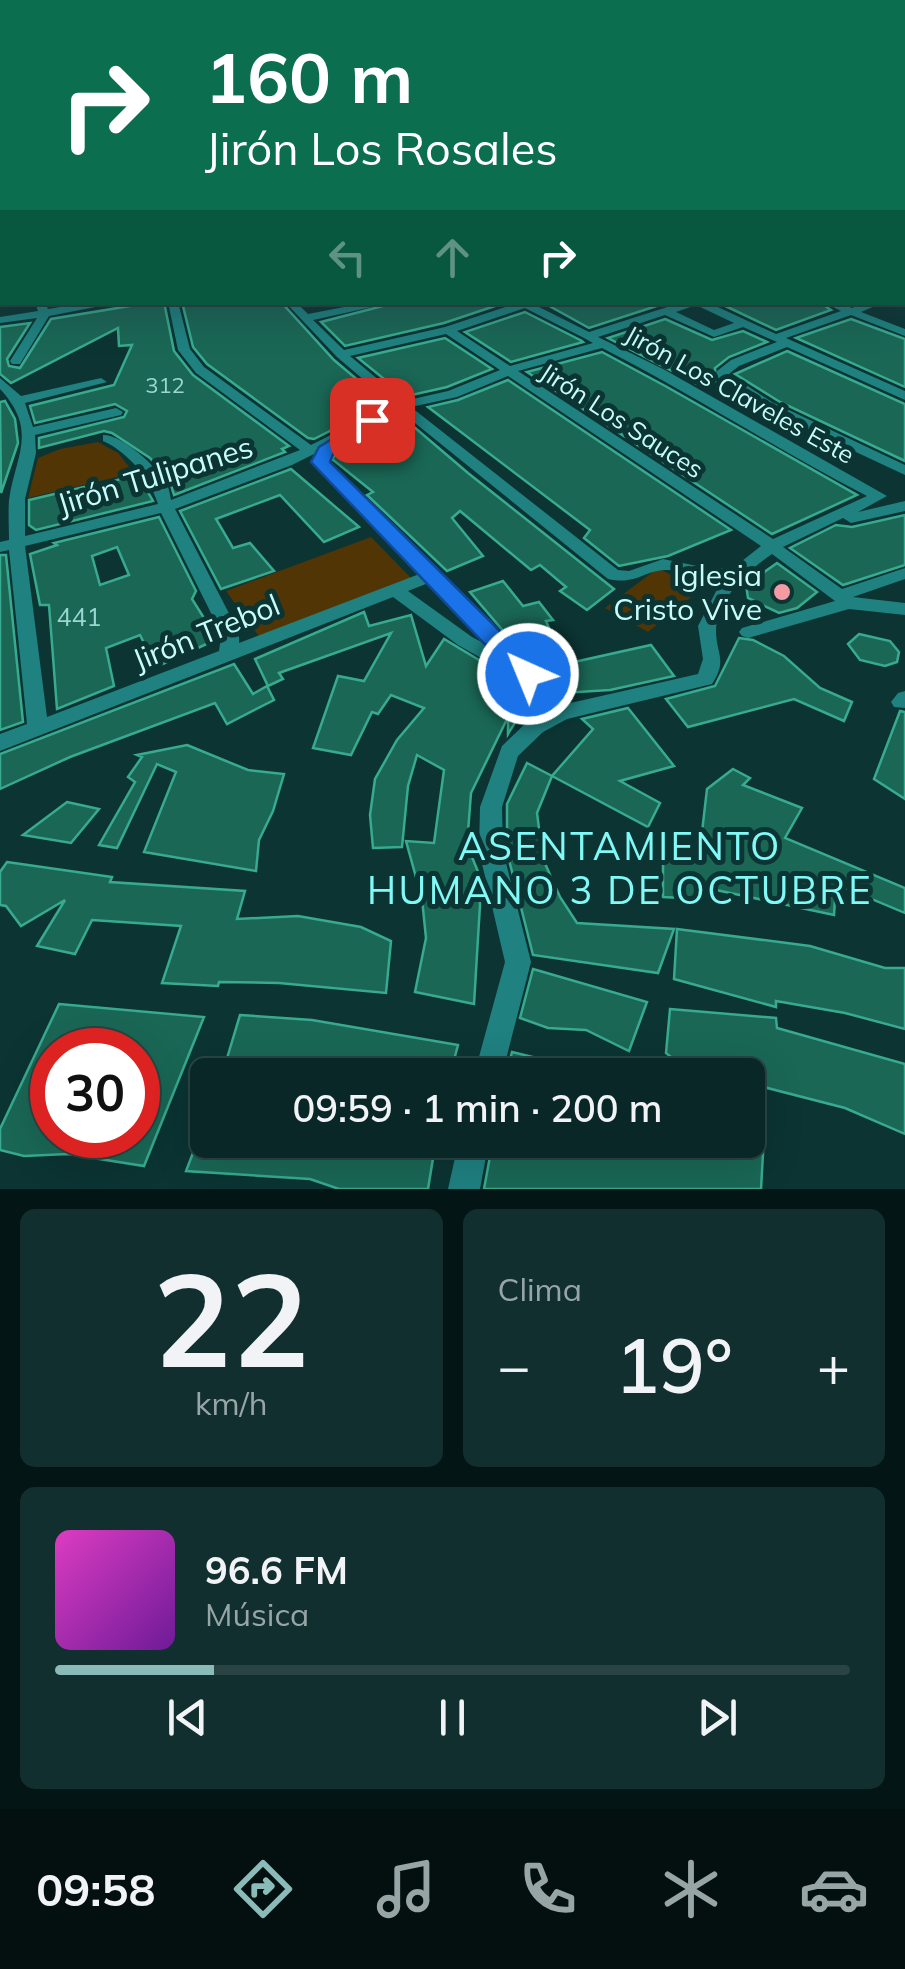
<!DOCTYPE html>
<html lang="es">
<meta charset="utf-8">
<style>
body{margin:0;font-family:Mulish,sans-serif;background:#112f2e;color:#f1f3f6;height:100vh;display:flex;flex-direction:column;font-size:38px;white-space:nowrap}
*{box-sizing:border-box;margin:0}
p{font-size:32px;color:#98a5a7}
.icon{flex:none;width:55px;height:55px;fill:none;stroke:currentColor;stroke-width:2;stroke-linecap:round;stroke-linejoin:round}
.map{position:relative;height:1189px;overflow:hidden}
.drawer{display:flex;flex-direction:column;gap:20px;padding:20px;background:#041515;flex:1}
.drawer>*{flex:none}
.hud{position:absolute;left:0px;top:0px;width:905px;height:305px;box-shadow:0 10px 40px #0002,0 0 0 2px #294443;background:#0b6e4f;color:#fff;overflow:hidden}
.speed{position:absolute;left:30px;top:1028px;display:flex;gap:20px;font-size:50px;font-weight:700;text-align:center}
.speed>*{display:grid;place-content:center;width:130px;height:130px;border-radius:50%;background:#082726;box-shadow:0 10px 40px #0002,0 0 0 2px #294443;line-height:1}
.speed .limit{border:15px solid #d22;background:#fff;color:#111}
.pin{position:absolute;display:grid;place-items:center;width:85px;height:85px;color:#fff;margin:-42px;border-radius:20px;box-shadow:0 5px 15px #0006}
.me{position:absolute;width:110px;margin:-55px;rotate:316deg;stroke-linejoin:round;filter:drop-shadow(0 0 8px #0008)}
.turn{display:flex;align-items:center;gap:35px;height:210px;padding:0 40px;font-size:45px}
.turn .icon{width:130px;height:130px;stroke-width:2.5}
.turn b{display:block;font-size:70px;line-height:85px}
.lanes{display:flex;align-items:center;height:95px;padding:0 40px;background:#0003;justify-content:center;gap:50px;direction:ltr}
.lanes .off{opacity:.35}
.big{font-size:75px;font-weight:600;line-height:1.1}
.drawer .card{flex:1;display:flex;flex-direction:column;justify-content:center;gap:15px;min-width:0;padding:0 35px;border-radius:15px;background:#112f2e}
.drawer .dial{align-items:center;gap:0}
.dial b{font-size:130px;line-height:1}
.song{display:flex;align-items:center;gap:30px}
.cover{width:120px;height:120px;border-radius:15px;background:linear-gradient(135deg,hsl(310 70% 55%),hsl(280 70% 35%))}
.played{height:10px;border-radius:5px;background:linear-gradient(90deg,#8bbbb9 20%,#294443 20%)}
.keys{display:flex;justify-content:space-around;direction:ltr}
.heat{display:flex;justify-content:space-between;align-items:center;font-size:55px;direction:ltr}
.drawer .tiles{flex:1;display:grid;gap:20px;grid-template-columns:1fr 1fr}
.card:last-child{grid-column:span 2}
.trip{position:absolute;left:190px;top:1058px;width:575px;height:100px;border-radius:15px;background:#082726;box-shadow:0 10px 40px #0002,0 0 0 2px #294443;font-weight:600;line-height:100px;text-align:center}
.tabs{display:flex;height:160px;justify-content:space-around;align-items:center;background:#03100f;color:#98a5a7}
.tabs .icon{width:70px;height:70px}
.tabs .current{color:#8bbbb9}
.tabs b{font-size:45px;color:#f1f3f6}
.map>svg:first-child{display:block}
.green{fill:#523505}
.building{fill:#1a6755;stroke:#38aa8f;stroke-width:2.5;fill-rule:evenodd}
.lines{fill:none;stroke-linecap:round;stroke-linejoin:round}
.street{fill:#1f8180;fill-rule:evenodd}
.highway{fill:#66e9e6;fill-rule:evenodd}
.route{fill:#1a73e8;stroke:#114b97;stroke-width:2.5}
.poi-dot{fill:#f49aa3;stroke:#0b3433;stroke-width:4}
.labels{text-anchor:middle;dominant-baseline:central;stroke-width:10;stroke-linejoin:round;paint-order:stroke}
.far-number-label{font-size:22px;fill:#9bd7d1}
.far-street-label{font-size:25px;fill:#c6fcfa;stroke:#0b3433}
.number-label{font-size:25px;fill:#9bd7d1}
.street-label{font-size:30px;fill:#c6fcfa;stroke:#0b3433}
.poi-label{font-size:30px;fill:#c6fcfa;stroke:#0b3433;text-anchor:end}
.near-neighbourhood-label{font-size:38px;letter-spacing:2.5px;fill:#80f9f7;stroke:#0b3433}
</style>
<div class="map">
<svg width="905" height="1189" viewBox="0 0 905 1189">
<rect width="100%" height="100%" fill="#0b3433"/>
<g class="green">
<polygon points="98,442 118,453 134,473 28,498 38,458 60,449"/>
<polygon points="371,537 412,579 261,639 226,591"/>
<polygon points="658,568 700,590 648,632 605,608"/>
</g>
<g class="building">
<polygon points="154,302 164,302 174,351 193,375 289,446 282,449 285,452 174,495 170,482 150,458 112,433 104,431 39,448 39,438 124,417 127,411 115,404 35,423 30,406 114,385 132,345 119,346 118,328 11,383 0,374 0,327 30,323 7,359 9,366 20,368 51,319"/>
<polygon points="182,302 281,302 334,360 385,403 314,439 308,438 207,364 193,347"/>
<polygon points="398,302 507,302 444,323 345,346 321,322"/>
<polygon points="542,302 669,302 589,328"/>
<polygon points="717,302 819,302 831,310 776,330"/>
<polygon points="525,312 582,341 583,342 511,362 465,332"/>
<polygon points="665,319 712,340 743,331 767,342 729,357 715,368 716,381 699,385 608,338"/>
<polygon points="851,319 905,339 905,387 796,338"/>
<polygon points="445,338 492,369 447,387 412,395 397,384 394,387 358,358"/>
<polygon points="787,351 905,404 905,461 780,402 735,374"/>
<polygon points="602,352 667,387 857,495 772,534 527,372"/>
<polygon points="508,380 731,530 668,556 619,566 584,538 590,530 428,407 458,400"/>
<polygon points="5,401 15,419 18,443 1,493 0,402"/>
<polygon points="400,415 468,473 614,589 587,610 560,591 566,587 540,565 531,570 460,511 452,518 483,556 447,571 367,495 373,492 332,459 346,442"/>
<polygon points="291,469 359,527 324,542 280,495 216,519 233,548 250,543 274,571 221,589 180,511"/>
<polygon points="137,473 153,501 36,530 29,525 29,500 84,487 86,491"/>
<polygon points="905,515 905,565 843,585 790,548 836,525 852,527"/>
<path d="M159 517 196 591 192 599 214 634 211 642 156 667 140 635 106 648 114 686 57 709 49 605H40L30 554 57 545 54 543ZM117 547 129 575 100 585 92 556Z"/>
<polygon points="0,555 6,555 23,722 0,730"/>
<polygon points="777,563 817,592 797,608 779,613 748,598 746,585"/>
<polygon points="503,581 523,606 539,602 553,620 546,621 565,664 651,645 674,676 610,690 562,693 546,671 544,675 521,650 513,631 505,633 470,592"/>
<polygon points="364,612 369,626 411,615 426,666 444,639 504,675 513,677 531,697 508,734 508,717 471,793 467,845 479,874 480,905 474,1004 415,992 426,938 422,899 406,841 434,843 444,770 417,755 408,786 402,847 373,848 370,815 375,779 397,740 424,708 391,695 378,714 372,712 351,755 313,748 338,676 364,681 391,633 279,673 283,679 268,686 255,659"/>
<polygon points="859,634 890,641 899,652 897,662 885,666 860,660 848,644"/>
<polygon points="739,638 753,640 784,656 820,688 852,702 844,721 794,699 688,727 666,699 715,686"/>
<polygon points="234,664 253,694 267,686 274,700 227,724 215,703 70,757 0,789 0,754"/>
<polygon points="628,708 674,766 620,781 660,803 648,827 552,776 593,729 582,719"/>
<polygon points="900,711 905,712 905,799 874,779"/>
<polygon points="187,745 248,770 284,774 273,811 259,840 256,871 144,852 176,772 157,764 117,848 99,845 135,782 128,777 142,757 137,755"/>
<polygon points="527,763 552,776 537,813 543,859 560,897 577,923 674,929 658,973 533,955 507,852 507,804"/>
<polygon points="733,769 750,778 743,785 802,808 785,838 905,888 905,913 836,884 834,915 702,887 702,899 663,897 663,857 699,858 707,789"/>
<polygon points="67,802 99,809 71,843 23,835"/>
<polygon points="7,862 112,877 110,882 245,891 237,919 298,916 361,927 391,941 386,993 279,983 219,982 218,986 162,983 181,926 92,920 75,954 37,946 65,900 21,926 6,906 0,905 0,872"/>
<polygon points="677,929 810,946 885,968 905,968 905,1029 845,1013 776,1001 776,1007 674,979"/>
<polygon points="533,969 647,1002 629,1051 586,1030 548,1028 520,1018"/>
<path d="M59 1004 204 1017 144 1166 68 1154 24 1156 0 1150V1129ZM52 1050H138V1135H52Z"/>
<polygon points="670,1009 776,1018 777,1028 905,1064 905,1134 845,1108 748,1083 748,1075 693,1075 666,1053"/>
<polygon points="240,1015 312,1020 458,1045 450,1075 222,1075"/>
<polygon points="512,1052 586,1070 585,1075 506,1075"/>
<polygon points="748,1113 765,1118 761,1189 484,1189 493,1140 748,1140"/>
<polygon points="198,1140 436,1140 428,1189 339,1189 310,1179 186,1171"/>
</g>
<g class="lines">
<g class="street">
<rect x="902" y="180" width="3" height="5"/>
<rect x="0" y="188" width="2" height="5"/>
<rect x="902" y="207" width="3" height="6"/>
<rect x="0" y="233" width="2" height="6"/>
<polygon points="902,240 905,241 905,247 902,246"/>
<polygon points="902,279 905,280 905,286 902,285"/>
<rect x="0" y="280" width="2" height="6"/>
<polygon points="38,302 45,303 48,309 92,302 121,302 49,316 20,364 12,364 10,361 37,318 0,323 0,317 38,311 36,305"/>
<path d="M168 302H178L190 349 204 367 311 445 392 404 337 357 285 302H296L308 314 370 302H395L313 320 344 350 445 327 521 302H538L535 305 589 332 683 302H707L776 334 841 311 823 302H839L852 308 867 302H884L861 312 905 329V336L851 315 786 338 905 391V400L787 347 739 366 729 374 772 402 905 465V475L762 408 717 377V371L731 360 777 342 743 327 714 337 665 315 598 337 665 370 887 496 858 512 905 501V511L851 523 843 518 783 547 842 589 905 568V579L853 597 905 603V615L849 609 748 638 742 636 739 632 742 628 835 601 772 554C748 570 717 599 716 630 716 655 728 659 712 684L567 719 543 732 518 756 502 807 503 851 531 962 502 1075H474L505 962 479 851 480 807 502 746 529 720 548 711 515 673 506 672 458 645 393 597 0 751V734L27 724 9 550 0 552V542L9 540C9 527 8 513 9 500 15 456 39 431 0 389V378L21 396 101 378 107 382 25 403 33 427 116 408 123 412 121 415 35 435 36 453 25 499V536L158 504C150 479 128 452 103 441V435C121 434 158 467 167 484 169 489 170 494 171 500L300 450 196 373 178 350ZM696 305 734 323 714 330 676 312ZM525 308 584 338 593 343 510 366 457 331ZM446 334 500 370 448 391 404 401 350 356ZM602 348C693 394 777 450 867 496L773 539 518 371ZM508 376 761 546 733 568H707L663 559 629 571 618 570 411 407 457 397ZM400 411 608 579C637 585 643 571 665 570 684 569 704 578 723 578L698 626 703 659 698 674 566 704 462 593 327 462 329 457 343 444 340 441ZM316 453 313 463 315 466 422 573 239 643V636L234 623 175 509 292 465ZM161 513 216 623 221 636 219 651 47 717 25 546ZM431 582 491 647 472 637 408 591Z"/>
<polygon points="905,691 905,708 894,707 891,702 898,693"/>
<polygon points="459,1140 489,1140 480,1189 448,1189"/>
</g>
<rect class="highway" x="0" y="213" width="2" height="8"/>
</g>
<linearGradient id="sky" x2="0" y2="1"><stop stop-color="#061d1c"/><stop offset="0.51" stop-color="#2e505b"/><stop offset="1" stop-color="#2e505b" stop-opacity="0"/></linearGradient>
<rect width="905" height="341" fill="url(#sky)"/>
<polygon class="route" points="372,415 381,420 378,424 333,454 330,462 536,667 540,674 536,680 519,680 311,462 319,447"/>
<circle class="poi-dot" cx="782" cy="592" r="10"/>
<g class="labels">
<g class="far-number-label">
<text x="165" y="385">312</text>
</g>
<g class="far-street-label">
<text transform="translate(740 394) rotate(29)">Jirón Los Claveles Este</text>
<text transform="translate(622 420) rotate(33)">Jirón Los Sauces</text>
</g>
<g class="number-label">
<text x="79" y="616">441</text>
</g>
<g class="street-label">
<text transform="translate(155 475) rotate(-17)">Jirón Tulipanes</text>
<text transform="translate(206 632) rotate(-22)">Jirón Trebol</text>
</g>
<g class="poi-label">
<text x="762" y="575">Iglesia<tspan x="762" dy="34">Cristo Vive</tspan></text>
</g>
<g class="near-neighbourhood-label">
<text x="620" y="846">ASENTAMIENTO<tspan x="620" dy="44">HUMANO 3 DE OCTUBRE</tspan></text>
</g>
</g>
</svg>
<div class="speed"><div class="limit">30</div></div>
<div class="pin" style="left:372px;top:420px;background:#d93025"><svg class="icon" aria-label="arrive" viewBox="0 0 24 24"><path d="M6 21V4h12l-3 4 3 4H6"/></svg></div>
<svg class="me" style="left:528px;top:674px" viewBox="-20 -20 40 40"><circle r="17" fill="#1a73e8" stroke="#fff" stroke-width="3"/><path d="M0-11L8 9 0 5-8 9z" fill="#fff"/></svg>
<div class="trip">09:59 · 1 min · 200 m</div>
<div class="hud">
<div class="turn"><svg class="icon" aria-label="right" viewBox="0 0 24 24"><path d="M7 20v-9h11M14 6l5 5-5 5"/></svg><div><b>160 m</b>Jirón Los Rosales</div></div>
<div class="lanes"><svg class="icon off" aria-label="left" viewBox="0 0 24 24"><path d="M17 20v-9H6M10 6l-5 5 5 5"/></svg><svg class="icon off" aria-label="ahead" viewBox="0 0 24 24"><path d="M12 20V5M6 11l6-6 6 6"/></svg><svg class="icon" aria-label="right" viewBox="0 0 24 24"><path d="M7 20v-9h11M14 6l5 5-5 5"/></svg></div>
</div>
</div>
<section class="drawer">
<div class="tiles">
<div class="card dial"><b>22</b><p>km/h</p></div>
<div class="card"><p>Clima</p>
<div class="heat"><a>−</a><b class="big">19°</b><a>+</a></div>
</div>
<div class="card">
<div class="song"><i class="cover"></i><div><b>96.6 FM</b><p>Música</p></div></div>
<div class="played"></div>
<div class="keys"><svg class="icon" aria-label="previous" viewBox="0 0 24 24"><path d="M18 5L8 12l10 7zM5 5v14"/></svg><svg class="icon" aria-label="pause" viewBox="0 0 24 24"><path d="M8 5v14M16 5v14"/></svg><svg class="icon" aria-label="next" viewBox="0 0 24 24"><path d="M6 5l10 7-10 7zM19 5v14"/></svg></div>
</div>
</div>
</section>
<nav class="tabs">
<b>09:58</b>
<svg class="icon current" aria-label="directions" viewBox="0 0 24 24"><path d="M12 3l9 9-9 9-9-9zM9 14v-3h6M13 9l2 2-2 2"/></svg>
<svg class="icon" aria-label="music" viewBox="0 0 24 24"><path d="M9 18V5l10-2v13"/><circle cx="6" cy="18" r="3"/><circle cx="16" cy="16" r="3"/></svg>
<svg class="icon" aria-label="phone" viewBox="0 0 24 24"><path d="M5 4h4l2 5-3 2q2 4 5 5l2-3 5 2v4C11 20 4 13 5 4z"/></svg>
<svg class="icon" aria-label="climate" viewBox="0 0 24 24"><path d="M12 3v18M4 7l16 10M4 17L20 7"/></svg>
<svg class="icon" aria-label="car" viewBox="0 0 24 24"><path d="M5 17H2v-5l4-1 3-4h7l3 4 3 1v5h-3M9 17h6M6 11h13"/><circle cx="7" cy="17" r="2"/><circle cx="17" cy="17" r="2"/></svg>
</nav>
